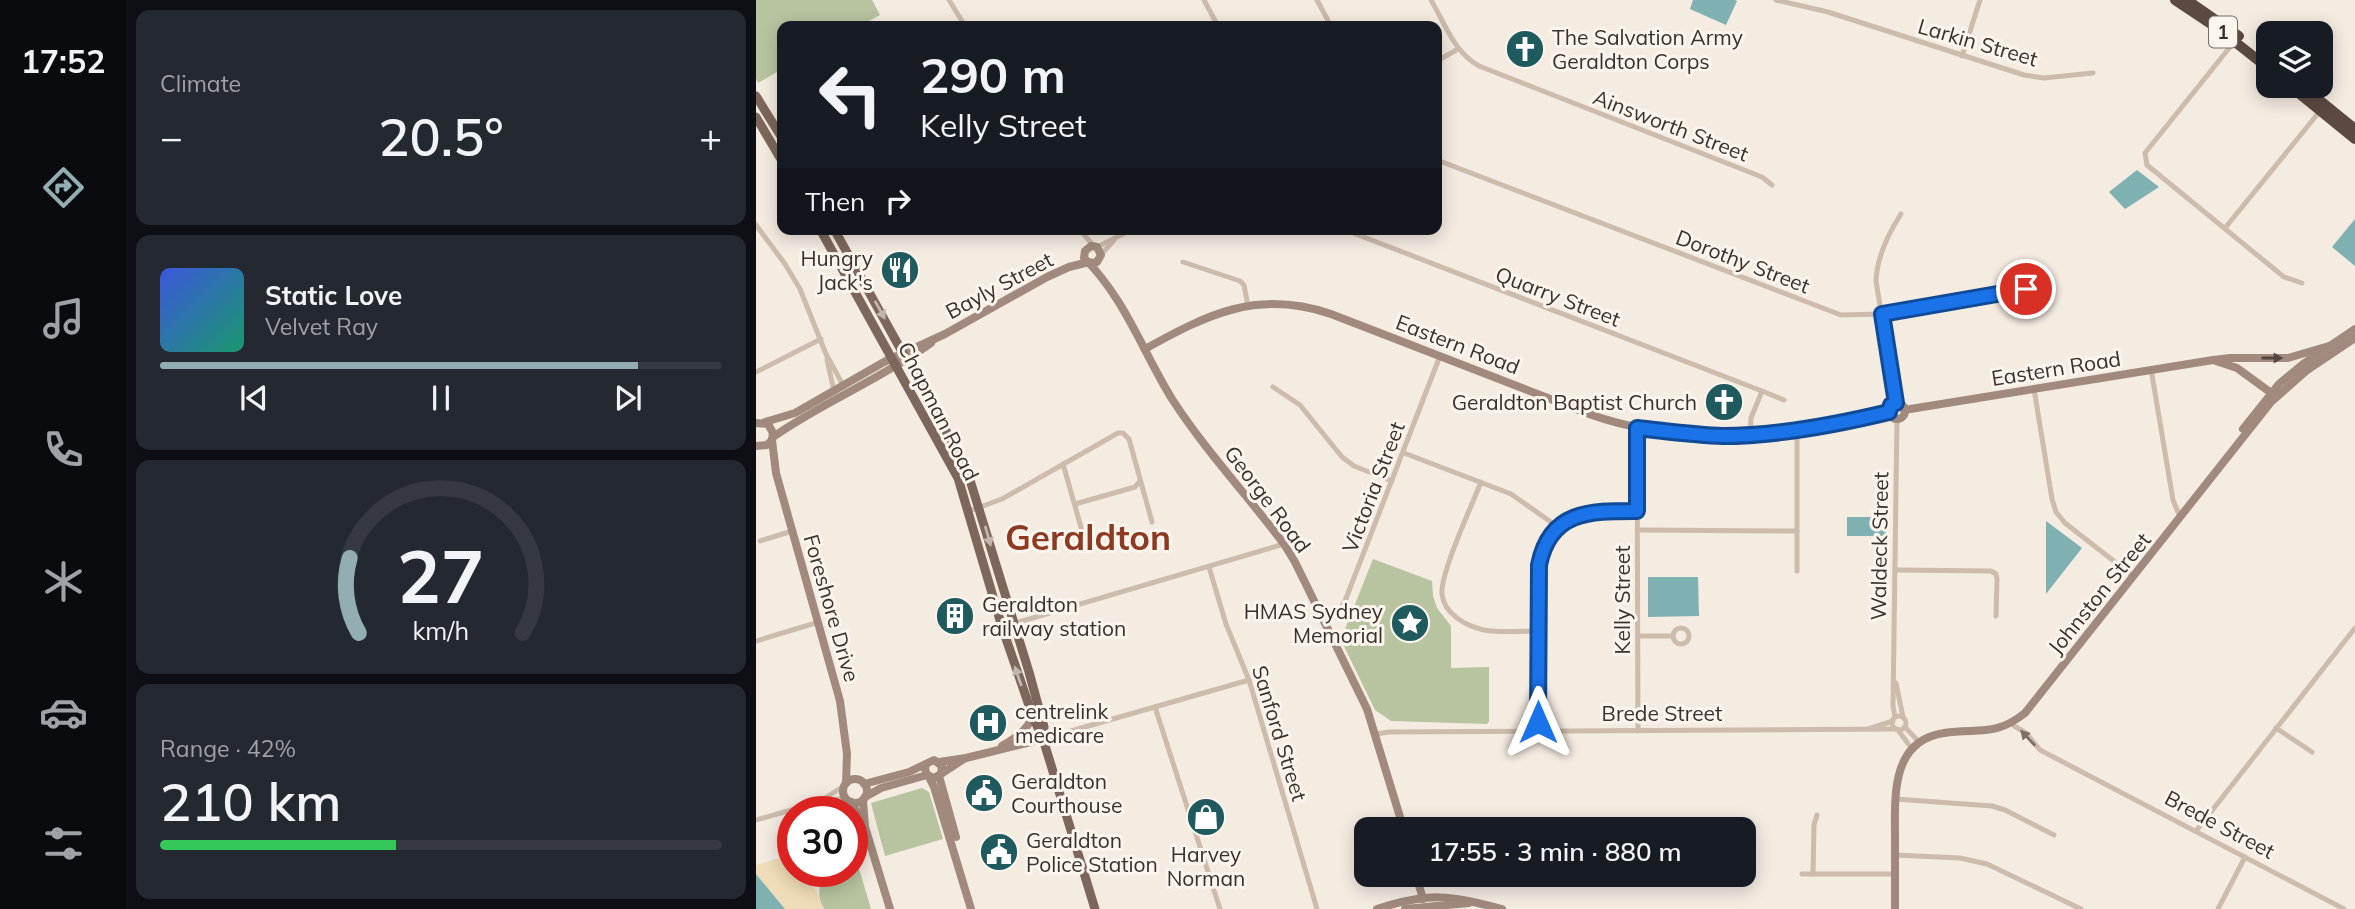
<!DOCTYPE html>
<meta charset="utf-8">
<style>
body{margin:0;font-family:Mulish,sans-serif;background:#242831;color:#f1f3f6;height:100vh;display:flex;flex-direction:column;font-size:26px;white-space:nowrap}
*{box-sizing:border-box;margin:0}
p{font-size:23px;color:#9ea1a6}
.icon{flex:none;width:38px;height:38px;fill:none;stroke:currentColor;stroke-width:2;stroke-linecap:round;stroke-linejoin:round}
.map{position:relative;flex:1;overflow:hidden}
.drawer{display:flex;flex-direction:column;gap:10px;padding:10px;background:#0d0f14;width:630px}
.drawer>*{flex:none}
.hud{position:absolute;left:21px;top:21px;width:665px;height:214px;border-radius:14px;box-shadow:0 4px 18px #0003;background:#171b24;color:#f1f3f6;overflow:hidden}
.tools{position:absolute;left:1500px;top:21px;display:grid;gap:14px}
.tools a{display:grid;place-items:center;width:77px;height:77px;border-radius:14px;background:#171b24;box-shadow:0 4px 18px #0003;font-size:35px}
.speed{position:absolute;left:21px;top:796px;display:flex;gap:14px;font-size:35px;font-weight:700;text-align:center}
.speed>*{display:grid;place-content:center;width:91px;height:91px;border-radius:50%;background:#171b24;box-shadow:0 4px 18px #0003;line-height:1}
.speed .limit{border:10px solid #d22;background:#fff;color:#111}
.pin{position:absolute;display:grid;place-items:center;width:60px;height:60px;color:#fff;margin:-30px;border:4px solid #fff;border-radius:50%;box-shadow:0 2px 7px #0007}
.me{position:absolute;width:77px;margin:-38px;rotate:0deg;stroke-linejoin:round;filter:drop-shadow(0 0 5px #0008)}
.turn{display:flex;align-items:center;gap:24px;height:147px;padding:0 28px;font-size:32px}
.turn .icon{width:91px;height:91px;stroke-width:2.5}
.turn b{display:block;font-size:49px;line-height:60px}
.then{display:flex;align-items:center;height:66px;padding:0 28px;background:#0003;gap:14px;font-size:26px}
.big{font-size:52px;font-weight:600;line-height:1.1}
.drawer .widget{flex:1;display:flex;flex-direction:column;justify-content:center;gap:10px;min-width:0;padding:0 24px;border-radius:14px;background:#242831}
.drawer .dial{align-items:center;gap:0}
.dial svg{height:182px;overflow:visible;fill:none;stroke:#363941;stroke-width:7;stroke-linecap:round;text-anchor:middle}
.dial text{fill:#f1f3f6;stroke:none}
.song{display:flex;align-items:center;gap:21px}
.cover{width:84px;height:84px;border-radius:10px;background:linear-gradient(135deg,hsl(230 70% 55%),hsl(160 70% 35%))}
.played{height:7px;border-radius:4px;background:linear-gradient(90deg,#92aeb2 85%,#363941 85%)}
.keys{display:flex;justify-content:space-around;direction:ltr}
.heat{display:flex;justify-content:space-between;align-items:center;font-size:38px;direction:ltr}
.charge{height:10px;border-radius:5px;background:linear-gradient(90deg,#34c759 42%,#363941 0)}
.trip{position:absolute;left:598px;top:817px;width:402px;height:70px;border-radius:14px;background:#171b24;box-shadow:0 4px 18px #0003;font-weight:600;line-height:70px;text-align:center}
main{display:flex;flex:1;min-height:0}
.tab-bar{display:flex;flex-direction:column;width:126px;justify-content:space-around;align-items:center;background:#090b0e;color:#9ea1a6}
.tab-bar .icon{width:49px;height:49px}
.tab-bar .active{color:#92aeb2}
.tab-bar b{font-size:32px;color:#f1f3f6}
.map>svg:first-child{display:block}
.green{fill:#b8c4a0}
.sand{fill:#efdcb8}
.water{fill:#7fb0b2}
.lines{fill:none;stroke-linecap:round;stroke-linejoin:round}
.street{stroke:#cdbbac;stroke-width:5}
.secondary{stroke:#a18a7d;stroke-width:8}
.primary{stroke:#7d675c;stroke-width:9}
.highway{stroke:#5c4a42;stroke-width:10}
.oneway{fill:#c2b5ac}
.oneway2{fill:#544640}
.oneway3{fill:#7d6f65}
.route-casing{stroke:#114b97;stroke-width:18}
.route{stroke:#1a73e8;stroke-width:12}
.labels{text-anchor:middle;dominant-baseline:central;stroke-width:6;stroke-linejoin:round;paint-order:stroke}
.shield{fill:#fbf5ee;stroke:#756b66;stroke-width:2}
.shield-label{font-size:19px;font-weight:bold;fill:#3b302b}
.poi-label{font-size:21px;fill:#3b302b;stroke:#fbf5ee;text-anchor:start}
.street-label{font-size:21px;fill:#3b302b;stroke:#fbf5ee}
.town-label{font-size:35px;font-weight:bold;fill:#8c3b22;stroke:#fbf5ee}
</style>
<main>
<nav class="tab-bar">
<b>17:52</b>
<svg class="icon active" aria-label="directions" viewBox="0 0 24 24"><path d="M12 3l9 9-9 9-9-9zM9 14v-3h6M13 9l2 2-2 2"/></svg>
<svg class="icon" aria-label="music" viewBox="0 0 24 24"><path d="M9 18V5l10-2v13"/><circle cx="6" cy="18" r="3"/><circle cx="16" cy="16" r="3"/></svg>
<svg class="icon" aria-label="phone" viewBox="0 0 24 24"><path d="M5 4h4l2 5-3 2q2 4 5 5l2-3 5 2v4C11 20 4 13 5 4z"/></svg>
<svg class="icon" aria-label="climate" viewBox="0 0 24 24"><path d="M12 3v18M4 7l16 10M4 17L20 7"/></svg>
<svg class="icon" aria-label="car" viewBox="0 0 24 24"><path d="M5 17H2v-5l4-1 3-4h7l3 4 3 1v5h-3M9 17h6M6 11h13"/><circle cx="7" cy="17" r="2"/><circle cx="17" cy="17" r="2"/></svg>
<svg class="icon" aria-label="filters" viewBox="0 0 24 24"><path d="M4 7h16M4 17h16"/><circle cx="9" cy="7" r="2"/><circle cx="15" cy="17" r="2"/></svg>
</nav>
<section class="drawer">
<div class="widget"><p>Climate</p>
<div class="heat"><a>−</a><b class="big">20.5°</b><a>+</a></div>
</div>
<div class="widget">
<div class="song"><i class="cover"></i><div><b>Static Love</b><p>Velvet Ray</p></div></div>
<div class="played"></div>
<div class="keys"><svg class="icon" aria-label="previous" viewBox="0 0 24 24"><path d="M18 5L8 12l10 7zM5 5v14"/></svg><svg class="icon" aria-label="pause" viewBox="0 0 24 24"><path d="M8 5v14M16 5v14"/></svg><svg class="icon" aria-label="next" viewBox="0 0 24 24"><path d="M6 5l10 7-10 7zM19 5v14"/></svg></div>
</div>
<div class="widget dial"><svg viewBox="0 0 100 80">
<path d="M14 69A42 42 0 1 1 86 69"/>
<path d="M14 69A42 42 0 0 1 10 36" stroke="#92aeb2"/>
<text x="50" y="56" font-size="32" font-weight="700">27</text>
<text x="50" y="72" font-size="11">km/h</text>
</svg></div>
<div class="widget"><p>Range · 42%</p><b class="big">210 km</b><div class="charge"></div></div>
</section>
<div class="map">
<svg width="1599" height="909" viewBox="0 0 1599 909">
<rect width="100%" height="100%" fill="#f4ebe1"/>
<g class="green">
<polygon points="0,0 116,0 124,15 104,26 26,26 26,69 2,83 0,79"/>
<polygon points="617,559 676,581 677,596 681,608 695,626 695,668 733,667 733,721 731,724 635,721 619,710 587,644 586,637"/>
<polygon points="166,788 173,792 187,839 129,856 115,803"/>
<path d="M96 818 106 844 99 855 115 909H68C58 891 68 886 63 872H96Z"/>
</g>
<polygon class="sand" points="27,857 30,866 59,889 68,909 29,909 0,874 0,865"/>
<g class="water">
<polygon points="937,0 979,0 981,1 970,25 934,9"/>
<polygon points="1381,170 1403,187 1369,209 1353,192"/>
<polygon points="1599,219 1599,266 1576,247"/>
<rect x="1091" y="517" width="40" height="19"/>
<polygon points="1290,521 1326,548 1290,594"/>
<polygon points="892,577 942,577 943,616 892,617"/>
<polygon points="0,874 29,909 0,909"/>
</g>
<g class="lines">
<g class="street">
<polyline points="193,0 209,26"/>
<polyline points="448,0 462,26"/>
<polyline points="561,0 575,26"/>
<path d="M675 0C689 24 698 52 723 66L1006 177 1016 185"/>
<polyline points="1020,0 1072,12 1268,75 1288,78 1337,73"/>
<polyline points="1478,42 1389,153 1391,165 1528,277 1546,283"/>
<polyline points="1206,56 1224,0"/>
<polyline points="681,61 702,49"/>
<polyline points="681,160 1085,315 1126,314 1294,285"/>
<polyline points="0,225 29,264 44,289 70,354 88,387"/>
<polyline points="1469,228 1564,111"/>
<polyline points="323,229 338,246"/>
<polyline points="587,229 1006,391 995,418 994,435"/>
<polyline points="341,247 377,229"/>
<polyline points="344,256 358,240"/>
<polyline points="427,262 484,281 488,285 492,306"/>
<polyline points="71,360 78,391"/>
<polyline points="1395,369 1417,500 1424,517"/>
<polyline points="0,372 65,339"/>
<polyline points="517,387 544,405 586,457 598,466 636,481"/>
<polyline points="1278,389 1296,499 1300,512 1309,523 1377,576"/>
<polyline points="1006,391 1028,400"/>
<path d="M1140 403 1120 281C1121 258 1132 234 1145 214"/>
<polyline points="881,428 882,731"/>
<polyline points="648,453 755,494 802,527"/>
<polyline points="307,464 330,545"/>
<path d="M725 482C716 505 684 574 686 594 688 614 710 626 728 630 745 633 765 631 782 631"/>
<polyline points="319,504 379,487 384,481"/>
<polyline points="213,511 246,499 362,433 367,433 373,439 396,522"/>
<polyline points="882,530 1041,531"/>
<polyline points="4,541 36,531"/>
<polyline points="453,567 470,624 493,680 561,909"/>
<polyline points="1140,570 1235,571 1240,574 1241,579 1240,616"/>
<polyline points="1041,571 1041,429"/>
<polyline points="567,620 584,609 589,601 684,356"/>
<polyline points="246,627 528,544"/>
<circle cx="925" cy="636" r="8"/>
<polyline points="882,636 917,636"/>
<polyline points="0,641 63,622"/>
<polyline points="1140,683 1147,717"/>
<polyline points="399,707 464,909"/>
<circle cx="1143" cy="723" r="7"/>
<polyline points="1139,717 1137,706 1141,418"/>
<polyline points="1255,724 1270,733 1284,750 1588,909"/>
<polyline points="1149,727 1164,743"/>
<polyline points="1520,728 1556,752"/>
<polyline points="1112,729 1137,721"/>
<polyline points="1142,730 1156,749"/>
<path d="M783 731V565C794 510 835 511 881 511"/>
<polyline points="620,734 633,732 1141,729"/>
<polyline points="287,739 493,680"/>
<polyline points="1139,799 1236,806 1249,810 1298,835"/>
<polyline points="66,800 88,786"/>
<polyline points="1061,815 1058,825 1057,874 1139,874"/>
<polyline points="0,820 63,802 90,798"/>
<polyline points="1440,831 1599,628"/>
<polyline points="1139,855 1204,858 1231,864 1325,909"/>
<polyline points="1046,874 1057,874"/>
<polyline points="1462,909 1489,857"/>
</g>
<g class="secondary">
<path d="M335 263 341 262 345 255 341 247 335 246 329 251 328 258C368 297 387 352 416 399 449 450 491 495 528 544L539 562 611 709 648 830"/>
<path d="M389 349C452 314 502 289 575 314L833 414C930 449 1035 435 1133 412"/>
<polyline points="1460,361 1481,368 1518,395"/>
<circle cx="1141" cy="411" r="8"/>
<polyline points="1148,410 1457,360 1474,358 1532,358 1573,346"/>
<polyline points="9,422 39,413 128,362 189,334 291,277 313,267 333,262"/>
<polyline points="0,423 12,424 17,433 16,440 11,445 0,446"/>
<polyline points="1487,429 1523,384 1547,364 1599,329"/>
<path d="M17 437C67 402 125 379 175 343"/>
<polyline points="16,440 20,473 84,701 91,754 90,783"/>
<path d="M246 746C260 738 269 732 277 717"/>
<polyline points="183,762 210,758 287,739"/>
<polyline points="185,774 208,759"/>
<polyline points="183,776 200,837"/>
<polyline points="173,777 178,787 215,909"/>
<circle cx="99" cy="791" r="12"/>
<polyline points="108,784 153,772 178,760 186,766 185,774 178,778 171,775 169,769 170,764"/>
<polyline points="109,797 125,788 171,775"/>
<polyline points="107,800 109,827 134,909"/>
<polyline points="95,802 108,825"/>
<polyline points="660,875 667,899"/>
<path d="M621 909C674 892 692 895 746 909"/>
<polyline points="649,909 713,903"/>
<path d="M1139 909C1139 886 1139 862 1139 839 1139 798 1134 741 1188 733 1222 728 1239 737 1269 713L1515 402 1550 371 1599 338"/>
</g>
<g class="primary">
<polyline points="0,96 26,138"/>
<polyline points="0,117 26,161"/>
<polyline points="64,229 202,478 246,627 277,717 287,739 339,909"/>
<polyline points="78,229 210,467 273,672 288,727 287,737"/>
</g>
<g class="highway">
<polyline points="1419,0 1464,30 1512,68"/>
<polyline points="1431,0 1483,36"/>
<polyline points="1534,86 1599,139"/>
<polyline points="1546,86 1599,129"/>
</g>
</g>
<defs><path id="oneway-solid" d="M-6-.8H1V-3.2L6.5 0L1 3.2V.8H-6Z" transform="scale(1.75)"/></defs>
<g class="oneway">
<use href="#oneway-solid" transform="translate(124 310) rotate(61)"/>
<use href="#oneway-solid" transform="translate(232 536) rotate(74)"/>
<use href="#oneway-solid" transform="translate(262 676) rotate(-109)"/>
</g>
<use class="oneway2" href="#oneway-solid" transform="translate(1516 358)"/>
<use class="oneway3" href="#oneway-solid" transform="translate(1272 738) rotate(-133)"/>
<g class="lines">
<g class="route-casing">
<path id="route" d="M782 722 783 565C794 510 835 511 881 511V428C910 431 939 435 967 436 1022 436 1079 425 1133 412L1135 405 1140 403 1126 314 1270 289"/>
</g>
<use href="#route" class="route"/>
</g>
<defs>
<g id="church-disc" transform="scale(2.0125)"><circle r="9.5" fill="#1f5a5e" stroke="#fbf5ee"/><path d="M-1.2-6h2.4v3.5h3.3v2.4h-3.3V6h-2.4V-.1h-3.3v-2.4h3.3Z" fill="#fff"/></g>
<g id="restaurant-disc" transform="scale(2.0125)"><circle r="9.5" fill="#1f5a5e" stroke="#fbf5ee"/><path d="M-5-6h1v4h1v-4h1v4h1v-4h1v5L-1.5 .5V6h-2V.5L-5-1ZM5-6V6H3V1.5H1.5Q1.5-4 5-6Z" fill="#fff"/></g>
<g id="building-disc" transform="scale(2.0125)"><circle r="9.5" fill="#1f5a5e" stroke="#fbf5ee"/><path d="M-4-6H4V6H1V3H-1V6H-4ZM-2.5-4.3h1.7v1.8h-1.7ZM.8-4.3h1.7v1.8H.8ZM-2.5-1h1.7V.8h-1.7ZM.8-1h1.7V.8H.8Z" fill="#fff"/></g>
<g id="sight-disc" transform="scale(2.0125)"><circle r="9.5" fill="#1f5a5e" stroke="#fbf5ee"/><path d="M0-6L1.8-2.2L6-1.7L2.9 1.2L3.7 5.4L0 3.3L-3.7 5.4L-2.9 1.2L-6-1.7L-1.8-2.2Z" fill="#fff"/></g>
<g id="hospital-disc" transform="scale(2.0125)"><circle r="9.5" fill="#1f5a5e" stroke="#fbf5ee"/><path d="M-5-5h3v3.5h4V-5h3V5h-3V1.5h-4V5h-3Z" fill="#fff"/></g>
<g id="civic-disc" transform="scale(2.0125)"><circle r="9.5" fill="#1f5a5e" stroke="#fbf5ee"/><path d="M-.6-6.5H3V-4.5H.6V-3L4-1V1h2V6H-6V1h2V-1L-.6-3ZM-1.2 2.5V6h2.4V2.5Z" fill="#fff"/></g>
<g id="shop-disc" transform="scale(2.0125)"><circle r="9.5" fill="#1f5a5e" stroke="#fbf5ee"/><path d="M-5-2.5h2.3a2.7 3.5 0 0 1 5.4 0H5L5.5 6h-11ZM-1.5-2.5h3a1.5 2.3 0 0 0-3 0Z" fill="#fff"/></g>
</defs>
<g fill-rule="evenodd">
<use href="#church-disc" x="769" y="49"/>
<use href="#restaurant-disc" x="144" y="270"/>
<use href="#church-disc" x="968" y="402"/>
<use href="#building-disc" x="199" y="616"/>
<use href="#sight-disc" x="654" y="623"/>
<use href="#hospital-disc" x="232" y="723"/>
<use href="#civic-disc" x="228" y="793"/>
<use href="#shop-disc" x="450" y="817"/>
<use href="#civic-disc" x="243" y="852"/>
</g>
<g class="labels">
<rect class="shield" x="1453" y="16.5" width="28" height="31" rx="5"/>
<g class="shield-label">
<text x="1467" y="32">1</text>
</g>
<g class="poi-label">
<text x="796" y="37">The Salvation Army<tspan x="796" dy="24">Geraldton Corps</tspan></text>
<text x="117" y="258" text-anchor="end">Hungry<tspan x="117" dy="24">Jack's</tspan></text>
<text x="941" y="402" text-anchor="end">Geraldton Baptist Church</text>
<text x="226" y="604">Geraldton<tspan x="226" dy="24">railway station</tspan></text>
<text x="627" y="611" text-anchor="end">HMAS Sydney<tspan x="627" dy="24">Memorial</tspan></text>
<text x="259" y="711">centrelink<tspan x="259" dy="24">medicare</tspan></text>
<text x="255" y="781">Geraldton<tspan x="255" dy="24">Courthouse</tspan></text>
<text x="270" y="840">Geraldton<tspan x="270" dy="24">Police Station</tspan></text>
<text x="450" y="854" text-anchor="middle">Harvey<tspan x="450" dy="24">Norman</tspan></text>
</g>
<g class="street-label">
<text transform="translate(1222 42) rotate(16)">Larkin Street</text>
<text transform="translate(915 125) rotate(21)">Ainsworth Street</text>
<text transform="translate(987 261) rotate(21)">Dorothy Street</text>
<text transform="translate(243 285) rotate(-28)">Bayly Street</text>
<text transform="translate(802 296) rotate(21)">Quarry Street</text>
<text transform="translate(702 344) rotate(21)">Eastern Road</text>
<text transform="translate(1300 368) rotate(-9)">Eastern Road</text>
<text transform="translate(183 411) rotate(63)">Chapman Road</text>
<text transform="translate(617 487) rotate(-69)">Victoria Street</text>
<text transform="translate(512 499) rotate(53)">George Road</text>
<text transform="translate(1123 546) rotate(-89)">Waldeck Street</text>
<text transform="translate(1343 593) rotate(-51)">Johnston Street</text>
<text transform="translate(866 600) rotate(-90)">Kelly Street</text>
<text transform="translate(76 608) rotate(74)">Foreshore Drive</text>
<text x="906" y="713">Brede Street</text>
<text transform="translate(524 733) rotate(73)">Sanford Street</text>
<text transform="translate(1464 824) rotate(28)">Brede Street</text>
</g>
<g class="town-label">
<text x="332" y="537">Geraldton</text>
</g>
</g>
</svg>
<div class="tools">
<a><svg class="icon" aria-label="layers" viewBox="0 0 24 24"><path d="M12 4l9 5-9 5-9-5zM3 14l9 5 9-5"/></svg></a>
</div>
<div class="speed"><div class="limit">30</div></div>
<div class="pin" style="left:1270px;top:289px;background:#d93025"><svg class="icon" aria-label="arrive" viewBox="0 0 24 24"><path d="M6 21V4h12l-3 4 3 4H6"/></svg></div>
<svg class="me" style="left:782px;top:722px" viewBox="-20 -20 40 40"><path d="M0-17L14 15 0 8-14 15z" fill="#1a73e8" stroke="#fff" stroke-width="4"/></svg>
<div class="trip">17:55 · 3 min · 880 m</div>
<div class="hud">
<div class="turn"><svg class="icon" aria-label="left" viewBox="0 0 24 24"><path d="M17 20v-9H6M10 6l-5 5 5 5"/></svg><div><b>290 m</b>Kelly Street</div></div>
<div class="then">Then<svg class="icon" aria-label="right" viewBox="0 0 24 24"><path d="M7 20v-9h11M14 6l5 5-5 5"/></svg></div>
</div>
</div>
</main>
